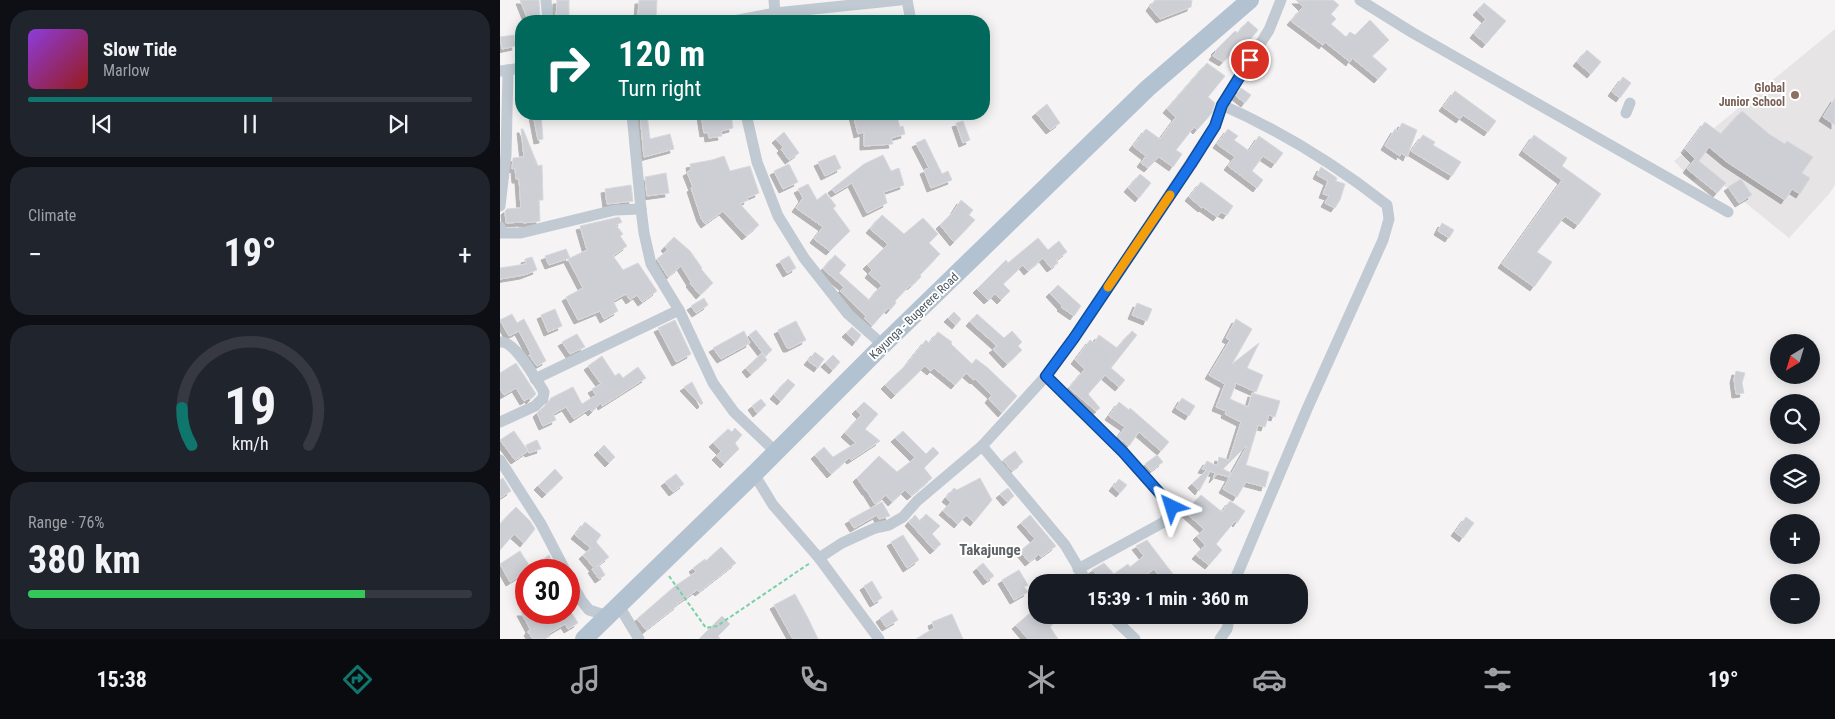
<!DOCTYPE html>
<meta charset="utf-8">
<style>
body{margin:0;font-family:"Roboto Condensed",sans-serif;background:#20242c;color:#f1f3f6;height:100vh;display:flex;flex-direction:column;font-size:19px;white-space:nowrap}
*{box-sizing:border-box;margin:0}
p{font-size:16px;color:#9ea1a6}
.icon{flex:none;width:28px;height:28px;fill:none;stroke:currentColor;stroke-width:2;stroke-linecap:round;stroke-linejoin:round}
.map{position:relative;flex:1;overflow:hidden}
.details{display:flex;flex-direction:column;gap:10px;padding:10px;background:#0d0f14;width:500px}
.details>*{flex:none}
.top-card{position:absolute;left:15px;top:15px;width:475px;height:105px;border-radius:20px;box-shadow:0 2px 12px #0003;background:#00695c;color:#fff;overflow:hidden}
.needle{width:32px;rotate:218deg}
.controls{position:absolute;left:1270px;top:334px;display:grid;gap:10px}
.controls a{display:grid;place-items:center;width:50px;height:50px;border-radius:50%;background:#171b24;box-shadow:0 2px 12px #0003;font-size:25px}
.speed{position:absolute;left:15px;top:559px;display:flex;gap:10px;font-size:25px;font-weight:700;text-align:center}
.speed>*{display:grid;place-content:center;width:65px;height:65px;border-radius:50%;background:#171b24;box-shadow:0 2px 12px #0003;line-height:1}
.speed .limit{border:8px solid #d22;background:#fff;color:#111}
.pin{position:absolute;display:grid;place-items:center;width:42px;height:42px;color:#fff;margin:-21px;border:2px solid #fff;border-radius:50%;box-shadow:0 1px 5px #0007}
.me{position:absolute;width:55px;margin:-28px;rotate:319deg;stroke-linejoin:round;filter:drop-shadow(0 0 4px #0008)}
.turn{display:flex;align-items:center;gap:18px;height:105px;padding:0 20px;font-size:22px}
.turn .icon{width:65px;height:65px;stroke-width:2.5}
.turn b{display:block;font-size:35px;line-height:42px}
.big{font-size:38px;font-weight:700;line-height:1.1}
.details .card{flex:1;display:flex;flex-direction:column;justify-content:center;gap:8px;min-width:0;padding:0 18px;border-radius:20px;background:#20242c}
.details .dial{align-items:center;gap:0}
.dial svg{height:130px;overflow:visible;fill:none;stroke:#363941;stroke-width:7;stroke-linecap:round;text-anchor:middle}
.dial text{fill:#f1f3f6;stroke:none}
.song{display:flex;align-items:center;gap:15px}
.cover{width:60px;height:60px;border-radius:8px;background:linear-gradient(135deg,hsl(270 70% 55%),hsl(0 70% 35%))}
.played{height:5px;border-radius:2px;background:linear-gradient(90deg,#0f766e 55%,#363941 55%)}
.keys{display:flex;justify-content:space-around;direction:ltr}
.heat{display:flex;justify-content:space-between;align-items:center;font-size:28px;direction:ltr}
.charge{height:8px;border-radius:4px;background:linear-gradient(90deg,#34c759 76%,#363941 0)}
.trip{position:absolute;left:528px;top:574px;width:280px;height:50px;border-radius:20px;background:#171b24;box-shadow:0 2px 12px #0003;font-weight:700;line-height:50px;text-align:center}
.tabs{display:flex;height:80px;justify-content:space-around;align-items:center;background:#090b0e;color:#9ea1a6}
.tabs .icon{width:35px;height:35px}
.tabs .active{color:#0f766e}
.tabs b{font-size:22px;color:#f1f3f6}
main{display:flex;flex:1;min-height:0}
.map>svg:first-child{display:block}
.education{fill:#e6e4e5}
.building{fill:#cdcfd5;stroke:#d7d9de;filter:url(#shadow)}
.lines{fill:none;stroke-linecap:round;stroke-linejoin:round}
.path{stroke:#7ad0a6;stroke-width:2;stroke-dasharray:4 2.5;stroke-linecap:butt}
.minor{stroke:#c1cad2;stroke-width:11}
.primary{stroke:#b3c2d1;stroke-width:18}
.route-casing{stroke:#114b97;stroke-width:12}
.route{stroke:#1a73e8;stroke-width:9}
.slow{stroke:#f59e0b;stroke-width:9}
.education-dot{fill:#8d6e63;stroke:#fff;stroke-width:2}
.labels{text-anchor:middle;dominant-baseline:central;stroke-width:4;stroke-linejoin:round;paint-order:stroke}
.education-label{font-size:12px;font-weight:bold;fill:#785e54;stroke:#fff;text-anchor:end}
.street-label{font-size:12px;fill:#4a5661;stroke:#fff}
.quarter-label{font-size:15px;font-weight:bold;fill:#5f6368;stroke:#fff}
</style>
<main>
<section class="details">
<div class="card">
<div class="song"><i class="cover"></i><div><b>Slow Tide</b><p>Marlow</p></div></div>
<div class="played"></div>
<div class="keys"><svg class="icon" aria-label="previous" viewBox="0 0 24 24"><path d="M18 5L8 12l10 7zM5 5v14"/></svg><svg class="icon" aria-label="pause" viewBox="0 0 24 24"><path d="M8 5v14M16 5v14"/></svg><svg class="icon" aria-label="next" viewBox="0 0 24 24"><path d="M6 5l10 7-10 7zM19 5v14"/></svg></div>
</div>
<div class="card"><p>Climate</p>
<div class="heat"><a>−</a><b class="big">19°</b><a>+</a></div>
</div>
<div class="card dial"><svg viewBox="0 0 100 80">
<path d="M14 69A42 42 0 1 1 86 69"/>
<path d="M14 69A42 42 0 0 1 8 46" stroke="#0f766e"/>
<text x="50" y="56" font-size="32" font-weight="700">19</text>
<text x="50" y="72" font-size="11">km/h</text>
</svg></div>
<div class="card"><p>Range · 76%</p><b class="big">380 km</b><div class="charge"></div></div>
</section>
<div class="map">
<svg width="1335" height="639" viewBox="0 0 1335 639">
<defs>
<filter id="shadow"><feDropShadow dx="-4" dy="4" stdDeviation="0" flood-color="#0004"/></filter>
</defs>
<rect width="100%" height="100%" fill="#f5f3f3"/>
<polygon class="education" points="1335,29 1335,185 1329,194 1289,238 1206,171 1193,181 1174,161"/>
<g class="building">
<polygon points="20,0 39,0 40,16 28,20"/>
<polygon points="57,0 69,0 69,21 56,21"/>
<polygon points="139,0 157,0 156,19 138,17"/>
<polygon points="655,0 692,0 691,7 660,19 650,7"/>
<polygon points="796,0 833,0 839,5 831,14 836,19 831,24 846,37 850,32 855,35 870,20 889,40 872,56 887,69 878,79 852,58 850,62 825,42 823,45 791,21 803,7"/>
<polygon points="984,3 1006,21 986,44 974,34 986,19 977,11"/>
<polygon points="748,21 758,30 749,41 747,39 723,62 713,56 716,52 715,51 735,31 738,33"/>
<polygon points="14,35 16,46 2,49 0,37"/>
<polygon points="1087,50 1101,62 1091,74 1077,62"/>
<polygon points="707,63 725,76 708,97 715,103 712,113 697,130 694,127 676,150 682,154 673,167 659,157 648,168 641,163 646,156 633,146 646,129 660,139 676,117 667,109"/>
<polygon points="1123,77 1131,83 1120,98 1112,92"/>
<polygon points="741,88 751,95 745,103 736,96"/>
<polygon points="955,91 996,121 988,132 963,115 960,119 943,107"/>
<polygon points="1335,98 1335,125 1323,117"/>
<polygon points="547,104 560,123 550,130 536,113"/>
<polygon points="1242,111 1269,134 1285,144 1287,141 1313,157 1302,173 1310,178 1300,194 1292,189 1285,200 1227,162 1209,147 1199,161 1226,183 1217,193 1187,169 1195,159 1185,149 1205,122 1221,134"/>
<polygon points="33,114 41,114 43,139 38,140"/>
<polygon points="140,114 147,114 150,139 170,134 174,149 144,157"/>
<polygon points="201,114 231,114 233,128 221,131 222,136 209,138 208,132 204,133"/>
<polygon points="353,114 363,114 364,116 373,114 396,114 400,127 403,126 405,134 391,138 393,144 364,146 364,132 358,134"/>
<polygon points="463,121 470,140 463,143 456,123"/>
<polygon points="902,123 917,130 907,157 901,153 900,156 885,146 895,129 898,131"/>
<polygon points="21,129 23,129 38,166 42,165 43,200 39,200 40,221 23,223 23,222 6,223 5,211 7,209 21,208 19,179 16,179 15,168 12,169 13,158 24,157"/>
<polygon points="728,129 738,136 734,140 749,151 759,136 783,153 775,164 763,156 752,171 763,180 757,188 728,166 735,157 717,144"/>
<polygon points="284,132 299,153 289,160 281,149 283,147 276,139"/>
<polygon points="923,135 935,142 933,145 961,162 952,176 911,151"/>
<polygon points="1034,135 1067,158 1062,166 1101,194 1078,225 1065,216 1037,252 1052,262 1034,287 1002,264 1062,180 1023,151"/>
<polygon points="425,139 442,174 448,171 452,180 431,188 424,170 429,168 416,143"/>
<polygon points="335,155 341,168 325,176 318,162"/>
<polygon points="383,155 391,171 399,168 404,185 384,192 387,203 367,213 352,183 335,193 332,189 364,164"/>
<polygon points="224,156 230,171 250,166 259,193 247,198 248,200 240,204 259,225 246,236 223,211 205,224 201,218 191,188 193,187 187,172 191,170 190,164 212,160"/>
<polygon points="289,164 298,182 283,189 274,171"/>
<polygon points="821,167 837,178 836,181 845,184 840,200 835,208 825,203 829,196 823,194 828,181 817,175"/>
<polygon points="166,173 169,193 147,196 145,177"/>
<polygon points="640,174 651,183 639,198 628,188"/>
<polygon points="1241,179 1252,195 1239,203 1228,187"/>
<polygon points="701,182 733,206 727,215 721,212 717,217 703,207 702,208 689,197"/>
<polygon points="308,184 317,200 326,193 336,206 333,208 350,231 330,251 314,239 323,227 296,208 303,198 298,189"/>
<polygon points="131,185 133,201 107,204 105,189"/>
<polygon points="461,200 473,210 469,215 475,220 454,242 440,225 454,211"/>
<polygon points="382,215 404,234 423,218 438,234 429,243 440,254 420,275 421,277 411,286 410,285 395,301 396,303 390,310 388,308 372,326 364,318 366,316 340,291 344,287 323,269 335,255 346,265 339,273 369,300 382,285 369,274 372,270 367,265 388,244 370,229"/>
<polygon points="119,217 122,222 116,225 123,234 120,236 127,246 113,256 123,270 138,263 157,291 142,302 137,295 130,300 126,294 113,301 118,311 104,319 100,311 78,320 66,297 83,288 68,259 87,250 80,226"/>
<polygon points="942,223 954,230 949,238 938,231"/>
<polygon points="174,237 190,251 202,268 201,269 213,283 200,295 190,283 191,282 181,266 168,277 158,261 157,259 168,250 165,247"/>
<polygon points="538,238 548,250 559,241 567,252 556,260 558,263 551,268 543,258 528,271 523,265 503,284 510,291 501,300 495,294 488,300 477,289 506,260 508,263"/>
<polygon points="66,249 70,258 49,265 45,256"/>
<polygon points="289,256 296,268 287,273 280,261"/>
<polygon points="32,257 37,270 24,275 0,279 0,268 26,264 25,259"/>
<polygon points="558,285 581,306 574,316 561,307 562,306 550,293"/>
<polygon points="204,298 208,305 196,313 191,306"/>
<polygon points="637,303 652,309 647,321 632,315"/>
<polygon points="55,309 62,326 48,332 41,315"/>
<polygon points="454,312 461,319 456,325 448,318"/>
<polygon points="12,314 17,323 24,319 46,361 37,366 29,355 31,354 19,331 9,336 0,320"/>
<polygon points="477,314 504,338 512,331 522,342 518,346 522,350 507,364 493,349 497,346 470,322"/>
<polygon points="736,319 752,329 732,364 759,343 747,368 763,375 756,392 736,383 730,399 748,407 752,393 780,401 775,417 769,415 765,427 758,425 746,465 769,472 765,487 746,482 737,497 723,489 747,446 746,446 723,469 731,473 729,477 718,474 713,479 715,473 710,471 699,491 692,484 707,470 702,469 707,461 717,466 719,457 729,460 741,422 725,414 726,411 716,407 725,384 709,375 730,340 726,338"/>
<polygon points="175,320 191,354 176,362 158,328"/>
<polygon points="296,321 306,340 290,348 287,348 278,330"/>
<polygon points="352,327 361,335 356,342 346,333"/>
<polygon points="256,330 272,350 265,356 249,335"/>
<polygon points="244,331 250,343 221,359 213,348"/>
<polygon points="632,331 637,335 611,368 625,380 619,387 605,375 588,394 600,408 596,411 569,388 585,369 575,360 590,340 594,343 599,335 617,348"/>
<polygon points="438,332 452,342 451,344 472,364 476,359 488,368 517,396 502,413 489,399 492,395 475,379 474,380 466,373 455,385 434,368 431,371 425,366 395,395 385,385 407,364 426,340 429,343"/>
<polygon points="77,334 85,347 70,354 62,342"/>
<polygon points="315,352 324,359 318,368 308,361"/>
<polygon points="262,353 267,360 251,374 246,368"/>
<polygon points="333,355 340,362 333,370 325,363"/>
<polygon points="102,356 115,376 119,373 123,378 138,367 146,378 102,406 101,403 92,412 89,409 74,419 66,407 53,414 56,420 43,426 37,413 48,403 51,398 73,387 82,404 96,395 92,389 101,384 88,366"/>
<polygon points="16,363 36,394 30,400 29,398 24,401 16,388 4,395 0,389 0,373"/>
<polygon points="1236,371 1245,373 1242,383 1244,393 1236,394 1234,379"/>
<polygon points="288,379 295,385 281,401 274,395"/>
<polygon points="192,382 203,403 201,405 184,387"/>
<polygon points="682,398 695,406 689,416 676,408"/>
<polygon points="261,399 266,405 257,413 252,406"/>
<polygon points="364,402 378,414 365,429 380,441 351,460 349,458 331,474 315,455 324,447 333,457 356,443 345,433 361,415 356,410"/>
<polygon points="619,402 629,410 630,408 669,442 661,451 639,432 629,446 618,437 625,427 609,416"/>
<polygon points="235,428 242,435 235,443 239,449 224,464 216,456 221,451 213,443 228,429 232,432"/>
<polygon points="14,431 28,451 26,445 37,440 41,449 29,453 28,451 15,460 0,440"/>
<polygon points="403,431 426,454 433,447 439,453 424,468 432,478 411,496 405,490 392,502 386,495 375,504 367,491 366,491 357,478 379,456 397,472 415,458 395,438"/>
<polygon points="104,445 115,457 109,463 98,451"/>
<polygon points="515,451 523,462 512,471 503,460"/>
<polygon points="657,455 663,462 651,471 645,464"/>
<polygon points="55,469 63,478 46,494 38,486"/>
<polygon points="176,474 184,484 173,492 165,482"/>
<polygon points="3,478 11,491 0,498 0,480"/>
<polygon points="480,478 492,500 474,522 466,515 458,524 443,511 451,502 446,498 454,488 457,490"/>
<polygon points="619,479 627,485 620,493 613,487"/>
<polygon points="508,488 514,496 507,502 500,494"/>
<polygon points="701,495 722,512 730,501 745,511 737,523 735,521 716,544 722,550 709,565 696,555 705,545 697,536 704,529 685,512"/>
<polygon points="382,502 390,516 379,519 377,515 354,528 349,520"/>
<polygon points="16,507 30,521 35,529 24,543 14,534 0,550 0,524"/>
<polygon points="426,514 440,526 432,534 441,544 434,550 409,522 415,515 420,521"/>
<polygon points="530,515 556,546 541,557 539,554 529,562 520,551 535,539 521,523"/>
<polygon points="966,517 974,523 963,538 955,532"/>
<polygon points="85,522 101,535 96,542 109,557 96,567 99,565 105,575 99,579 92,569 94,568 83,555 91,548 75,535"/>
<polygon points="403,535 419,560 407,568 391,542"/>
<polygon points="647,540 679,582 664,582 654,569 636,582 594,582 593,578 597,575 592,570 604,563 614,574 628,564 630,567 644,556 636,546"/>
<polygon points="221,547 236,563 199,592 197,590 177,604 178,605 146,630 137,619 175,586 196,572 193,568 205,559 206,561"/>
<polygon points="20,551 31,568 49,555 57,570 26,570 26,572 10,582 0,564"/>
<polygon points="483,563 494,576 487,581 477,568"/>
<polygon points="519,570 528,585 524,587 528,592 514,600 502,580"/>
<polygon points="372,581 382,598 374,603 364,586"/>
<polygon points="295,594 308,618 318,639 293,639 274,605"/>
<polygon points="536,608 536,615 562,615 550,627 558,639 528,639 516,625"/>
<polygon points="392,610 398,620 386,627 380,618"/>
<polygon points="21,612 71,612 78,623 68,629 65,624 48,634 50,636 45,639 33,639 28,632 30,629"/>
<polygon points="452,614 463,639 416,639 434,628 432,622"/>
<polygon points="222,616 230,624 218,636 220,639 199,639"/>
</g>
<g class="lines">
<polyline class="path" points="169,576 206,628 217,626 310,563"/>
<g class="minor">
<polyline points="46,0 48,21"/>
<polyline points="274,0 275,13"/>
<polyline points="407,0 411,21"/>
<polyline points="860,0 913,33 1228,212"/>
<polyline points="234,21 275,13 400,0"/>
<polyline points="1,71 21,68"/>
<path d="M722 105C781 131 836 165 887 205L889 219 883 240 807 409 734 582"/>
<polyline points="1126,113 1130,103"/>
<polyline points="132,114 141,209 144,233 151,264 179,310 213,383 234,412 276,452"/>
<polyline points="246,114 257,162 278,216 304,258 348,314 383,345"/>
<polyline points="0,206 6,155 8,70"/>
<polyline points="0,227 2,233 21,233 115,210 141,209"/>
<path d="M0 342C15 340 36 380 44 392L43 398 35 406 0 422"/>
<polyline points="546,376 623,452 672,507 664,522 578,569"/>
<polyline points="35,379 179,310"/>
<polyline points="482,446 565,545 587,582"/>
<polyline points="0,460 41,524 65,570"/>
<polyline points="254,474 273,505 319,558 379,639"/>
<polyline points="319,558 342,543 375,528 389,525 403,517 417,501 482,446 546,376 574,338 715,126 722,105 769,30 781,0"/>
<polyline points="69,578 81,600 89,610 108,616"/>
<polyline points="119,606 139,639"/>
<polyline points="610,615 635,639"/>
<polyline points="720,639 727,629 730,615"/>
</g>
<polyline class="primary" points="84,639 254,474 383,345 648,88 750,0"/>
</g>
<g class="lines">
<g class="route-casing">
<polyline id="route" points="672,507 623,452 546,376 574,338 691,164 715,126 722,105 750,60"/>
</g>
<use href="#route" class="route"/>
<polyline class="slow" points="608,287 670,195"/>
</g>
<circle class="education-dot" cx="1295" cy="95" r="5"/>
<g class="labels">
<g class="education-label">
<text x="1285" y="88">Global<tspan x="1285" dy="14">Junior School</tspan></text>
</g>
<g class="street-label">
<text transform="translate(414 316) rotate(-44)">Kayunga - Bugerere Road</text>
</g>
<g class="quarter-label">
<text x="490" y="550">Takajunge</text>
</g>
</g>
</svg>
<div class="controls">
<a><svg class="needle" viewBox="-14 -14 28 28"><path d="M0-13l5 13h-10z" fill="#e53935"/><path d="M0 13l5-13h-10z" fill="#9ea1a6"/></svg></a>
<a><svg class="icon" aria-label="search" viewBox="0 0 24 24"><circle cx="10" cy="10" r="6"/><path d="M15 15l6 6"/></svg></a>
<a><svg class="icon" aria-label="layers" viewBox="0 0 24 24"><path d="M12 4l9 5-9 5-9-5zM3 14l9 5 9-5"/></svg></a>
<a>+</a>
<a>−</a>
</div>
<div class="speed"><div class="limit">30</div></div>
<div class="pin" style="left:750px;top:60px;background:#d93025"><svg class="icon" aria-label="arrive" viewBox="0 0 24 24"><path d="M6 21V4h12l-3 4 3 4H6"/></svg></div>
<svg class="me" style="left:672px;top:507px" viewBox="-20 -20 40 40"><path d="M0-17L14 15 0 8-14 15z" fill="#1a73e8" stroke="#fff" stroke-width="4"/></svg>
<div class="trip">15:39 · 1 min · 360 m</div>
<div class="top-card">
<div class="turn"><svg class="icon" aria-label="right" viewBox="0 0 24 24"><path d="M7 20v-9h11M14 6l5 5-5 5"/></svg><div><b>120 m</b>Turn right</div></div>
</div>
</div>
</main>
<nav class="tabs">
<b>15:38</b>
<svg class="icon active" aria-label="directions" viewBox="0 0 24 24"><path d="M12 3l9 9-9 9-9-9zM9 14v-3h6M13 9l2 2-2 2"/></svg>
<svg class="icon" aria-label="music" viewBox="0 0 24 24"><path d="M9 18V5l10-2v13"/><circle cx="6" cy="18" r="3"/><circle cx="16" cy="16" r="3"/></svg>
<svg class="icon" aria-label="phone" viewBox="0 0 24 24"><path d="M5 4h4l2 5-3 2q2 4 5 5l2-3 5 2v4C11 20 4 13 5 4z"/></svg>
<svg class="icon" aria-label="climate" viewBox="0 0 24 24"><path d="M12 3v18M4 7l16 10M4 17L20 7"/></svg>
<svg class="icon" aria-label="car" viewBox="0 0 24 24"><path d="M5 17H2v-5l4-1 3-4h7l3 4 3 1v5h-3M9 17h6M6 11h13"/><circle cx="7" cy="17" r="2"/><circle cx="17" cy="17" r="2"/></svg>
<svg class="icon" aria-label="filters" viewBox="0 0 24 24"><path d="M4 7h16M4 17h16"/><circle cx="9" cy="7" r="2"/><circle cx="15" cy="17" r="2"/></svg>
<b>19°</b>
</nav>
